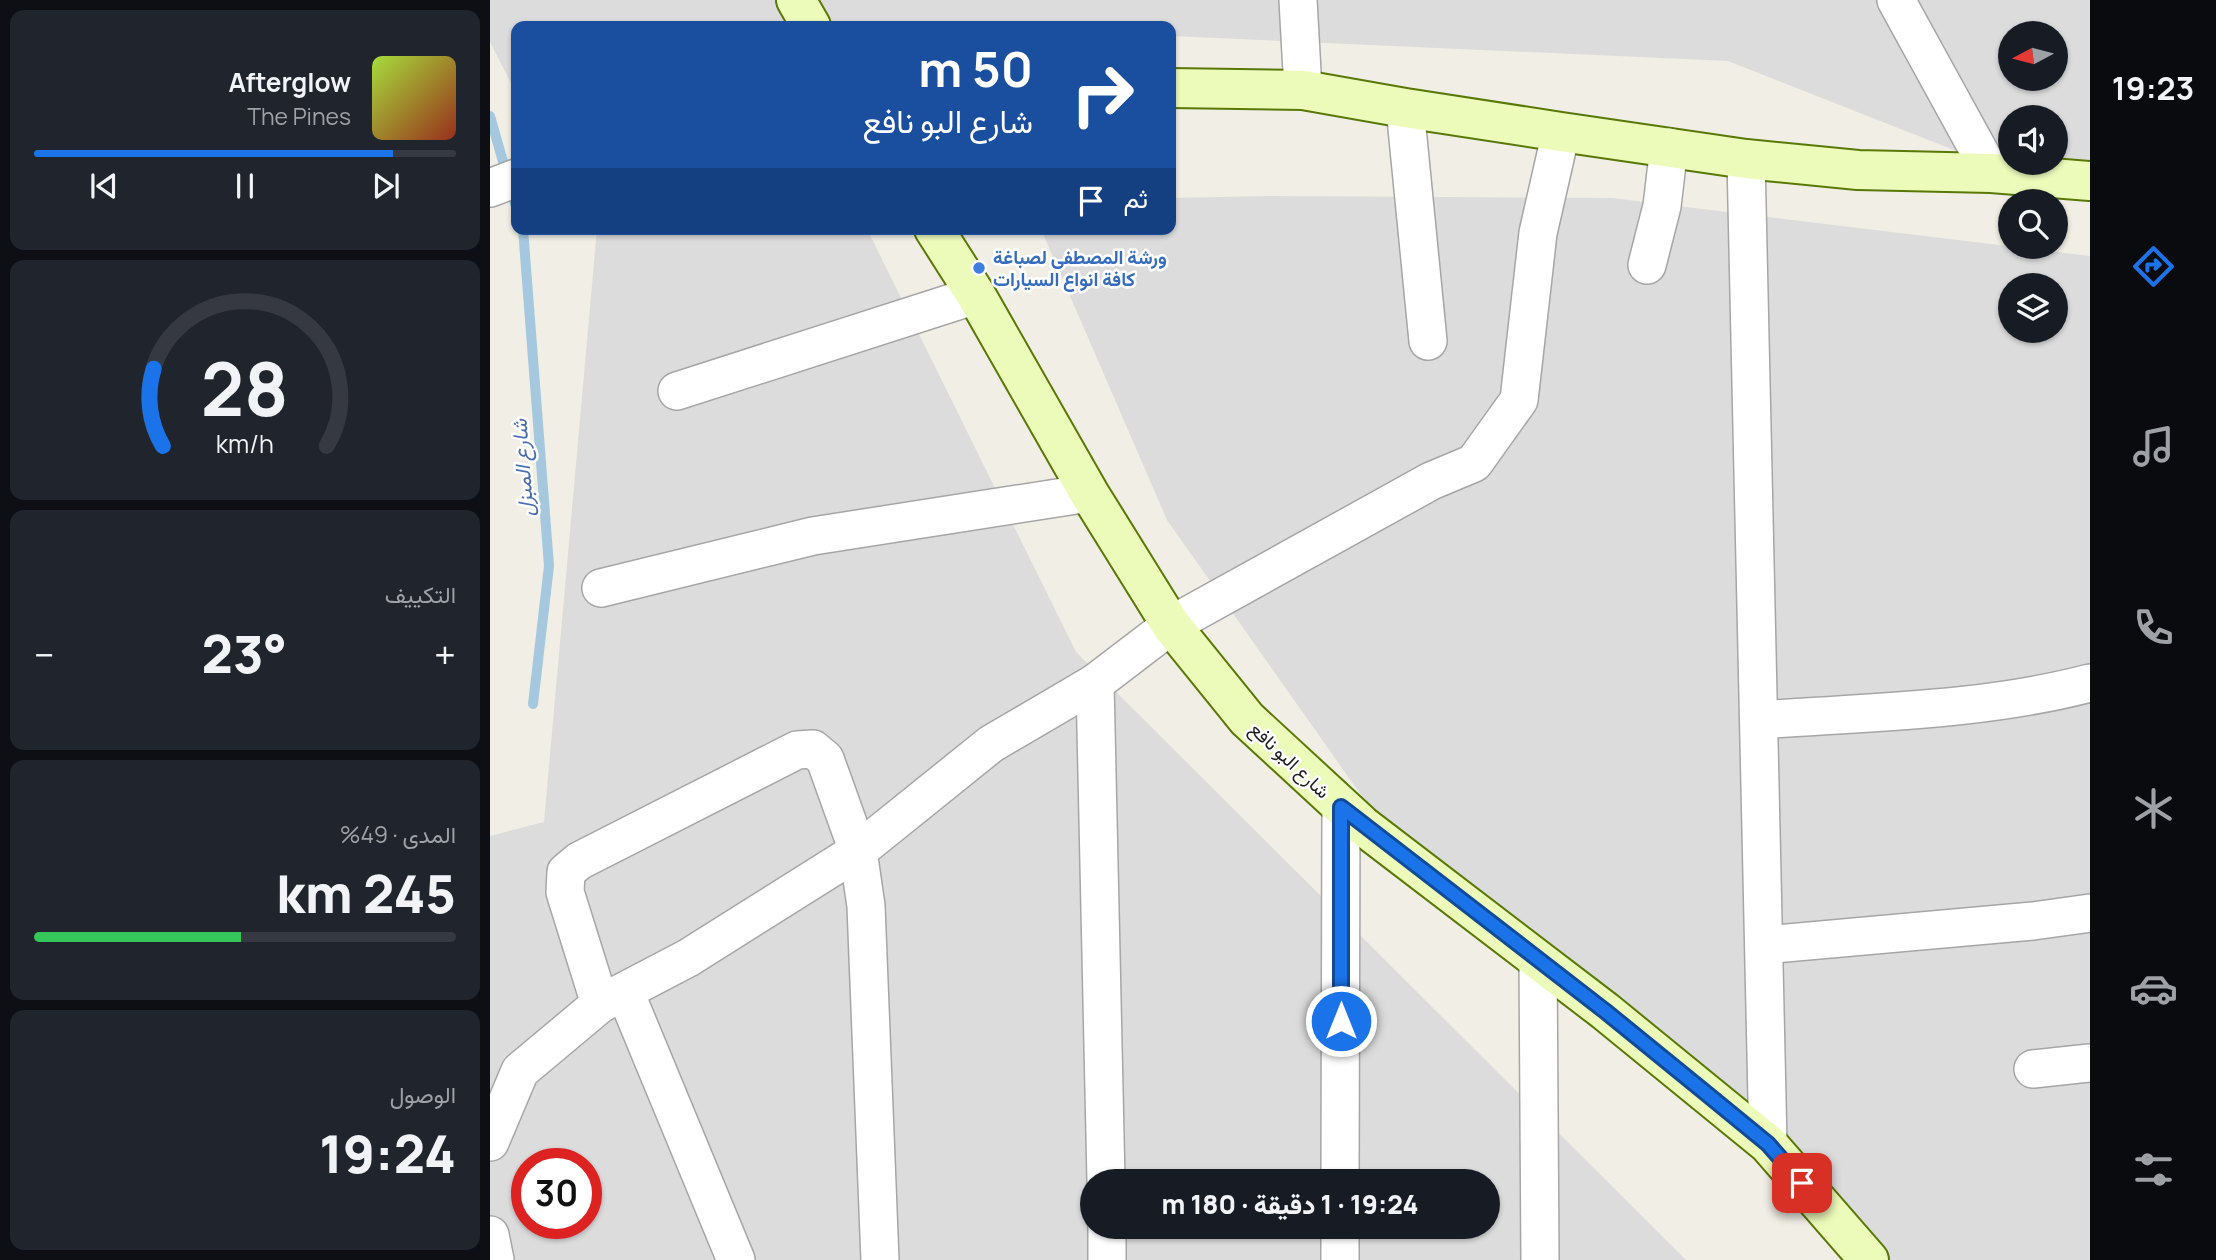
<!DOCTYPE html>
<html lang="ar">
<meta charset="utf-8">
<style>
body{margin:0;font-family:Manrope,Vazirmatn,sans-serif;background:#20242c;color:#f1f3f6;direction:rtl;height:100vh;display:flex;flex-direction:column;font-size:26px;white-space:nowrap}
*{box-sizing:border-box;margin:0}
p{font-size:23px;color:#9ea1a6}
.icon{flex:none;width:38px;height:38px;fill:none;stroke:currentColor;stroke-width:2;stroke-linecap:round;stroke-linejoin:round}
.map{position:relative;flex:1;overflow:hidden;direction:ltr}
.panel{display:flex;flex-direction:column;gap:10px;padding:10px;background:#0d0f14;width:490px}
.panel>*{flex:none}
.guide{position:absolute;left:21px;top:21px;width:665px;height:214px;border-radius:14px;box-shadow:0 2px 5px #0004;direction:rtl;background:#1a4fa0;color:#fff;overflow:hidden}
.needle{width:46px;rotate:263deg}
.fabs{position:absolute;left:1508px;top:21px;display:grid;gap:14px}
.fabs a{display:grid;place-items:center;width:70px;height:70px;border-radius:50%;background:#171b24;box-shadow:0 2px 5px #0004;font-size:35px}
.speed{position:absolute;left:21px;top:1148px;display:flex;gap:14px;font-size:35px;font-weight:700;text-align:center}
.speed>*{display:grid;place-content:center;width:91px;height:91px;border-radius:50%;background:#171b24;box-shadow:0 2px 5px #0004;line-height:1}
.speed .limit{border:10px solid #d22;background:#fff;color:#111}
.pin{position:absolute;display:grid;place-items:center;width:60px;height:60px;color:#fff;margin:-30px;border-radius:14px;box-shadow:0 4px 10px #0006}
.me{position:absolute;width:77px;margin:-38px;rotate:0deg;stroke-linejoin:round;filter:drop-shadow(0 0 5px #0008)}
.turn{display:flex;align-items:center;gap:24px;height:147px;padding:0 28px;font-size:32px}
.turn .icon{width:91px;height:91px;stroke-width:2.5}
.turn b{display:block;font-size:49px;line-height:60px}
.then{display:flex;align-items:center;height:66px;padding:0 28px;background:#0003;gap:14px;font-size:26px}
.big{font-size:52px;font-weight:800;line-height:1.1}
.panel .tile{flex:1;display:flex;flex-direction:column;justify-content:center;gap:10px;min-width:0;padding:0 24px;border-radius:14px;background:#20242c}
.panel .dial{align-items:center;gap:0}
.dial svg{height:182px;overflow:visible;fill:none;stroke:#363941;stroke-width:7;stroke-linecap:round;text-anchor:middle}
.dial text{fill:#f1f3f6;stroke:none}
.song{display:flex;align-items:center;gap:21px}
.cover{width:84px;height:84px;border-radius:10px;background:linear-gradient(135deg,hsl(80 70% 55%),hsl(10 70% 35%))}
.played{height:7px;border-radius:4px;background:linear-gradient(90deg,#1a73e8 85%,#363941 85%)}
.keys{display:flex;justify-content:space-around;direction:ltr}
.heat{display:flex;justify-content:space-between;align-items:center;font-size:38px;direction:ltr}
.charge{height:10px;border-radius:5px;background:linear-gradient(90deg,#34c759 49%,#363941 0)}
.trip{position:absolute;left:590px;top:1169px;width:420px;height:70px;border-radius:35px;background:#171b24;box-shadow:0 2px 5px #0004;font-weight:800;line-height:70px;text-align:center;direction:rtl}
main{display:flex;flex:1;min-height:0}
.tab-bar{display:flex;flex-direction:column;width:126px;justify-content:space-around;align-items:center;background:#090b0e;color:#9ea1a6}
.tab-bar .icon{width:49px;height:49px}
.tab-bar .active{color:#1a73e8}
.tab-bar b{font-size:32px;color:#f1f3f6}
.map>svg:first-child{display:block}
.residential{fill:#dddcdc;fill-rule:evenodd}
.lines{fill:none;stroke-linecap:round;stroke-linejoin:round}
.stream{stroke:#a6c8de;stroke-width:10}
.street-casing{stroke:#a6a6a6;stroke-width:40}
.secondary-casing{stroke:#597805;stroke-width:42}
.street{stroke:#fff;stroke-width:37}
.secondary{stroke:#ecfaba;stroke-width:38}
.route-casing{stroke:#114b97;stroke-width:18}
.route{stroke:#1a73e8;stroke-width:12}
.shop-dot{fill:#3f7fe0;stroke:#fff;stroke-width:2.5}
.labels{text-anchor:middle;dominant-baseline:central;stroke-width:5;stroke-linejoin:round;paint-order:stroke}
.shop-label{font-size:19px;font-weight:bold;fill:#366cbe;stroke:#fff;text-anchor:start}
.street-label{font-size:19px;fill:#1f1f1f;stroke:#fff}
.water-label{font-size:21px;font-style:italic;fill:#4b6db0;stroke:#fff}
</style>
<main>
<nav class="tab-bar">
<b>19:23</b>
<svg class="icon active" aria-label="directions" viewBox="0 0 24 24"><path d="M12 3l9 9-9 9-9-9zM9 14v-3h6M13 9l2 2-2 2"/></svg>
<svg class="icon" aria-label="music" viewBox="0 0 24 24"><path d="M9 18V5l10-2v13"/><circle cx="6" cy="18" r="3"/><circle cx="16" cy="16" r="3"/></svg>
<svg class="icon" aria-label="phone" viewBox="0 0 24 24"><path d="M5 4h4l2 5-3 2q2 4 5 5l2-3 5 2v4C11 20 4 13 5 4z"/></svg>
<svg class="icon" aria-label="climate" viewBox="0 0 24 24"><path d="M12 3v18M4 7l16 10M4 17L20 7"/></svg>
<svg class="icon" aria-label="car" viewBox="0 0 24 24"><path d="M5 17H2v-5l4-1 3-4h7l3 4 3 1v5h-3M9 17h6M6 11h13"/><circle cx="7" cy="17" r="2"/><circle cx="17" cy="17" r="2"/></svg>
<svg class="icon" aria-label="filters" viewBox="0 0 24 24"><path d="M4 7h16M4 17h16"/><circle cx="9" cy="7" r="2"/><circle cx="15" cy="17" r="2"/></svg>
</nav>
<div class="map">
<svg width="1600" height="1260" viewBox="0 0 1600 1260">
<rect width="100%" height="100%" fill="#f0eee5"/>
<g class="residential">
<path d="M0 0H1600V167L1545 182 1238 61 681 36V26H26V93L0 42ZM1521 33H1566V79H1521ZM1521 117H1566V163H1521Z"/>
<path d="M779 196 1122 198 1600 256V1260H1360L1301 1168 895 829 677 520 551 229H681V198ZM1521 285H1566V331H1521Z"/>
<path d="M107 229H377L586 652 1196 1260H0V836L54 822ZM37 1164H96V1223H37ZM602 1181H998V1227H602Z"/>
</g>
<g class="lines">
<g class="stream">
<polyline points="0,116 26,207"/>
<polyline points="33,229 59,566 43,704"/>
</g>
<g class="street-casing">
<g id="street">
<polyline points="808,0 813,90"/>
<polyline points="1406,0 1501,173"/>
<polyline points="915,108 938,341"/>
<polyline points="1256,159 1278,1144"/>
<polyline points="0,188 26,178"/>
<polyline points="1157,265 1172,206 1179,147"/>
<polyline points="187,391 486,295"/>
<polyline points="111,588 323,536 599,493"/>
<polyline points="605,683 616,1181"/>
<path d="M1269 720C1379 712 1493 711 1600 683"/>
<polyline points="1274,945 1543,921 1600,913"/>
<polyline points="1048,960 1050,1260"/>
<polyline points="135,992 246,1260"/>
<polyline points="110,1004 75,892 76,872 89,861 307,750 323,749 335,759 368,851 376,906 390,1260"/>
<polyline points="1543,1069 1600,1063"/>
<polyline points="0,1142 30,1071 110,1004 198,958 368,851 501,744 605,683 681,625 941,481 984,463 1029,400 1048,233 1071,132"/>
<polyline points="850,1181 851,807"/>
<polyline points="617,1227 617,1260"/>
<polyline points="0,1235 5,1260"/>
<polyline points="850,1260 850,1227"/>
</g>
</g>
<g class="secondary-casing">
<g id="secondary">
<polyline points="306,0 321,26"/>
<polyline points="681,88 813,90 915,108 1071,132 1256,159 1368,170 1501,173 1600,181"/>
<polyline points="444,229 486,295 599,493 681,625 757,719 873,826 1115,1011 1278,1144 1379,1260"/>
</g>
</g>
<use href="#street" class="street"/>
<use href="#secondary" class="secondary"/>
</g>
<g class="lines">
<g class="route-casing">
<polyline id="route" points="851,1021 851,807 1115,1011 1217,1094 1278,1144 1312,1183"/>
</g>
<use href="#route" class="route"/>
</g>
<circle class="shop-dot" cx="489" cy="268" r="7"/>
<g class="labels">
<g class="shop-label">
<text x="503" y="257">ورشة المصطفى لصباغة<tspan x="503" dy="22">كافة انواع السيارات</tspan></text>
</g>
<g class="street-label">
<text transform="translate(800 760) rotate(43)">شارع البو نافع</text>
</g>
<g class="water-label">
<text transform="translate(32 468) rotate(-94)">شارع المبزل</text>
</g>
</g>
</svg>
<div class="fabs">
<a><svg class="needle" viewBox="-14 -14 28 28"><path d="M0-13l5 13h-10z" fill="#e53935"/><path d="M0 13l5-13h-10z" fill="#9ea1a6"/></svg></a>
<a><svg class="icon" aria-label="sound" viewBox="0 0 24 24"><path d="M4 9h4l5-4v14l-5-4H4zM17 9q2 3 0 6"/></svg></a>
<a><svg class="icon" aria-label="search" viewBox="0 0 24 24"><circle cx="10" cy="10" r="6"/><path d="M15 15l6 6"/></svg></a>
<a><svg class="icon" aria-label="layers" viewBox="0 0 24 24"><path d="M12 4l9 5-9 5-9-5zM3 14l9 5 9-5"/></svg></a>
</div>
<div class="speed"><div class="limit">30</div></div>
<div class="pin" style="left:1312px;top:1183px;background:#d93025"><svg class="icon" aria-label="arrive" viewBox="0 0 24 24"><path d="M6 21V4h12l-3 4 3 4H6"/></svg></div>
<svg class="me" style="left:851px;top:1021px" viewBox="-20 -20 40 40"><circle r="17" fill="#1a73e8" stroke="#fff" stroke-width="3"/><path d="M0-11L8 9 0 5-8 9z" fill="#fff"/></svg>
<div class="trip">19:24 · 1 دقيقة · 180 m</div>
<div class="guide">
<div class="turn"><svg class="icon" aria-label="right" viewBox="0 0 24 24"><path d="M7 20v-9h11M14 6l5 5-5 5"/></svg><div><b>50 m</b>شارع البو نافع</div></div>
<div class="then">ثم<svg class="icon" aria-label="arrive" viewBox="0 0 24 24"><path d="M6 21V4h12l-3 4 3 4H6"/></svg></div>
</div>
</div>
<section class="panel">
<div class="tile">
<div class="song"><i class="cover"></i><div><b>Afterglow</b><p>The Pines</p></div></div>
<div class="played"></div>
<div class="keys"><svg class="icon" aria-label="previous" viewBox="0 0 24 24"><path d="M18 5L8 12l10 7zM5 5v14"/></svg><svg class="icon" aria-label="pause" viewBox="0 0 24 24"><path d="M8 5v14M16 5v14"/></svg><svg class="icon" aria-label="next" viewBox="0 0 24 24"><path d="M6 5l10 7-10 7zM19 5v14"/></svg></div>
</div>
<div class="tile dial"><svg viewBox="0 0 100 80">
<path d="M14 69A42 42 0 1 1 86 69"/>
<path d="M14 69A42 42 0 0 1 10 35" stroke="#1a73e8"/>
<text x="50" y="56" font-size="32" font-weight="700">28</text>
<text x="50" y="72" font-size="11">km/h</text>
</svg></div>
<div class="tile"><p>التكييف</p>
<div class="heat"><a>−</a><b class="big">23°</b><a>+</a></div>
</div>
<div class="tile"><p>المدى · 49%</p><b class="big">245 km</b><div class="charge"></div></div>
<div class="tile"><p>الوصول</p><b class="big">19:24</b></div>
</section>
</main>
